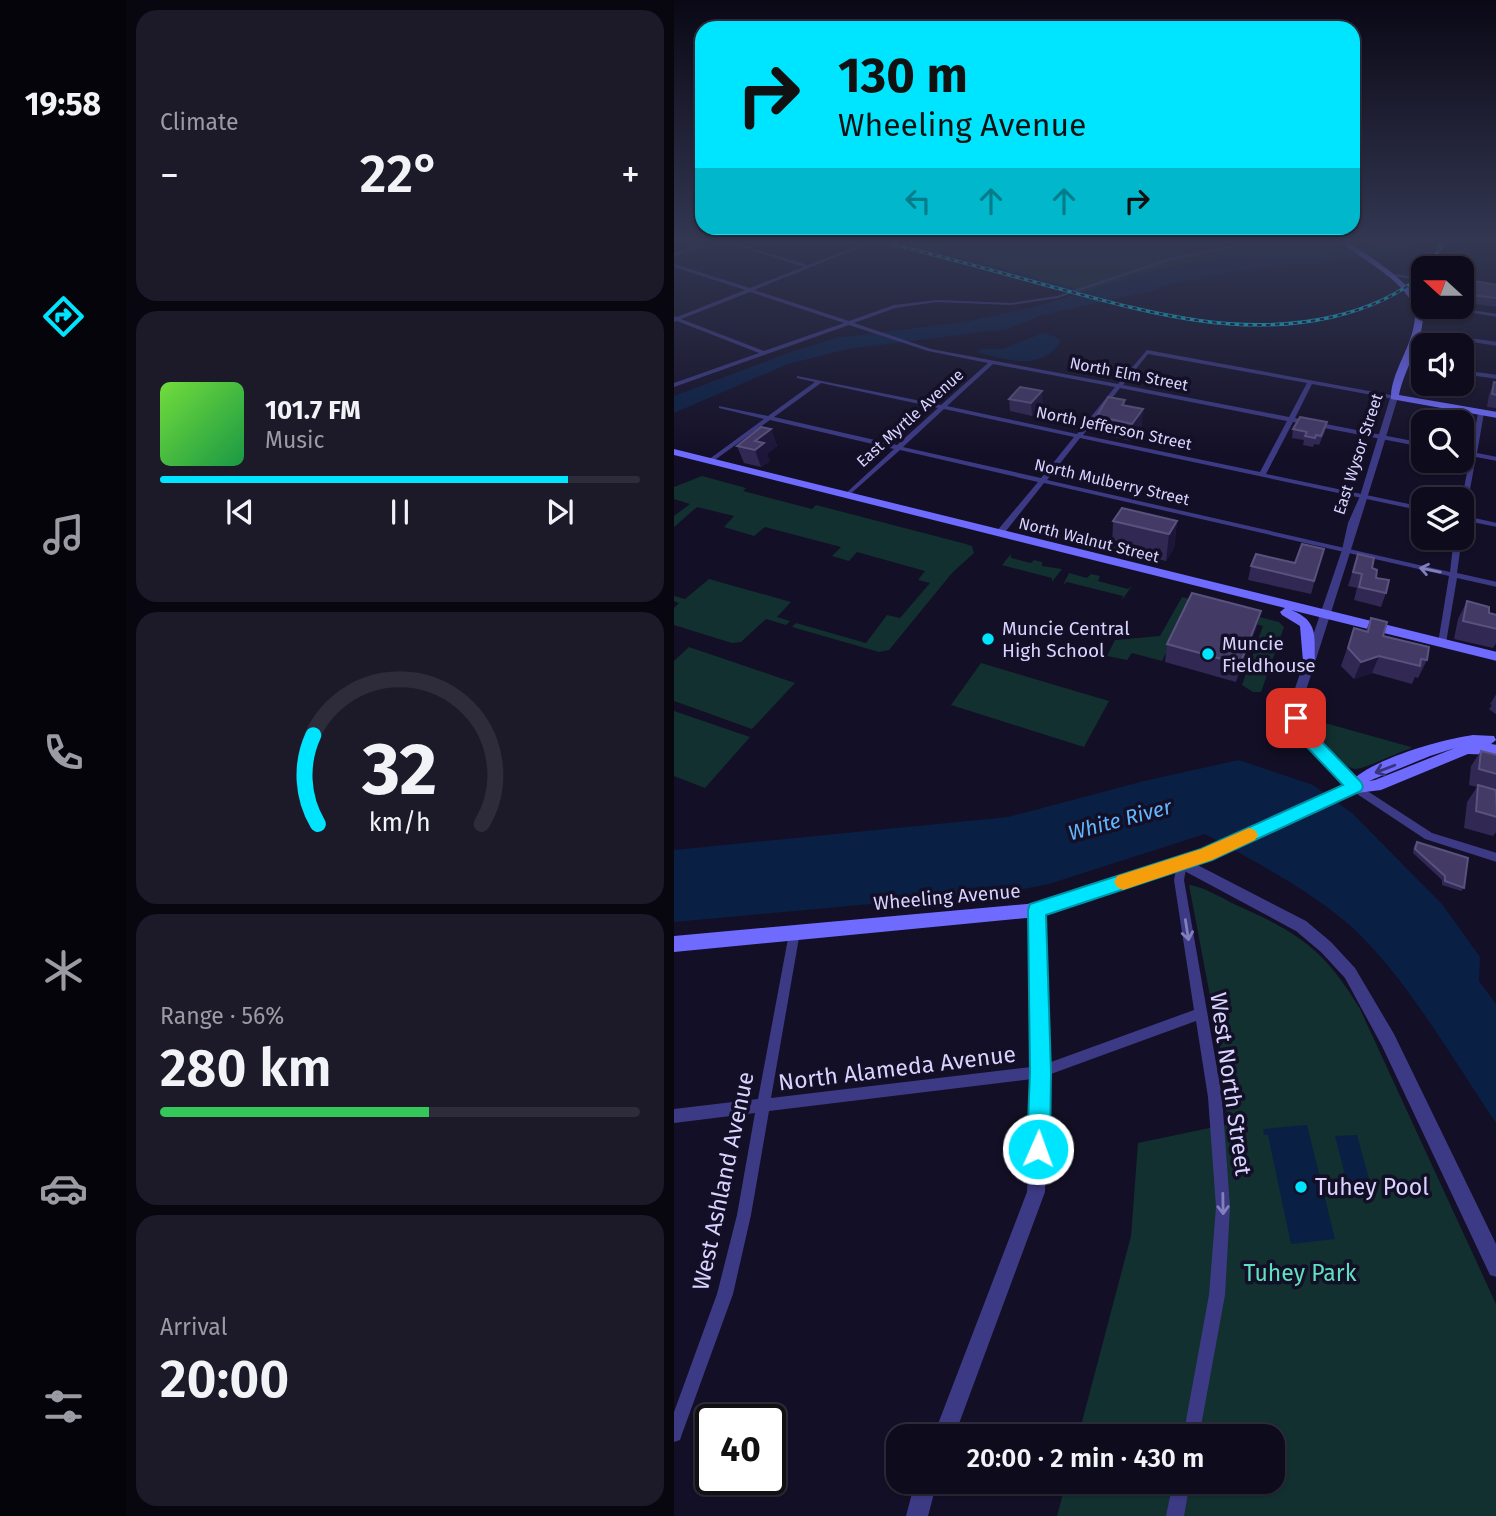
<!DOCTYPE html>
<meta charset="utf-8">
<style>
body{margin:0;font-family:"Fira Sans",sans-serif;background:#1c1929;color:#f1f3f6;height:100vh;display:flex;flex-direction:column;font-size:26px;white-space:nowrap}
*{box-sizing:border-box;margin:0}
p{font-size:23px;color:#9b9ba3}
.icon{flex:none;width:38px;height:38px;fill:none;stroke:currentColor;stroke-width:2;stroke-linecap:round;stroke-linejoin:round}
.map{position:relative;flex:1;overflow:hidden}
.panel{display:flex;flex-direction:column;gap:10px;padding:10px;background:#08060f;width:548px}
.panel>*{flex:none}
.hud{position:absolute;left:21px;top:21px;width:665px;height:214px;border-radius:21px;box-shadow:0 2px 5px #0004,0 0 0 2px #2e2b3b;background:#00e5ff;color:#111;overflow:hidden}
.needle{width:46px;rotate:291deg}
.buttons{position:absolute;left:737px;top:256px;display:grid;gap:14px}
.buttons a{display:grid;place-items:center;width:63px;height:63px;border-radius:14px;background:#0e0b1c;box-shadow:0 2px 5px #0004,0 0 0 2px #2e2b3b;font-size:35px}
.speed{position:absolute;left:21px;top:1404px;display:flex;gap:14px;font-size:35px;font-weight:700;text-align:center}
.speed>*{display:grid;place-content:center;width:91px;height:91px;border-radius:50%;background:#0e0b1c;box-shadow:0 2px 5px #0004,0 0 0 2px #2e2b3b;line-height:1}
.speed .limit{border:4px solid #111;border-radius:10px;background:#fff;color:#111}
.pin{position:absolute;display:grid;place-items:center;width:60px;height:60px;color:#fff;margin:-30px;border-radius:14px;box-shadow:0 4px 10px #0006}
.me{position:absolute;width:77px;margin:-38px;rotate:2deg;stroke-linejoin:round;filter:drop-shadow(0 0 5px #0008)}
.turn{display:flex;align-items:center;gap:24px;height:147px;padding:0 28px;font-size:32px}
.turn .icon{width:91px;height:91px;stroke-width:2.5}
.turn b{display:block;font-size:49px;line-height:60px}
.lanes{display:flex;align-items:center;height:66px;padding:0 28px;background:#0003;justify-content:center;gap:35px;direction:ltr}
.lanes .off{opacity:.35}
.big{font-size:52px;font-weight:600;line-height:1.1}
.panel .widget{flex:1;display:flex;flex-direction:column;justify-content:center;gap:10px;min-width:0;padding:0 24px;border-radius:21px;background:#1c1929}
.panel .dial{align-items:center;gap:0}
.dial svg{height:182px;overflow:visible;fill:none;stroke:#2e2b3b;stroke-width:7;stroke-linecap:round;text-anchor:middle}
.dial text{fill:#f1f3f6;stroke:none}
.song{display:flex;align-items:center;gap:21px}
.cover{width:84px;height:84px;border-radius:10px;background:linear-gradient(135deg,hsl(100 70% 55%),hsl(140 70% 35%))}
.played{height:7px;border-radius:4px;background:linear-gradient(90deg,#00e5ff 85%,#2e2b3b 85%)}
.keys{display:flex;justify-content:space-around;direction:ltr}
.heat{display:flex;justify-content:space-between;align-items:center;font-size:38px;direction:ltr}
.charge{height:10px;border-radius:5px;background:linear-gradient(90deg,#34c759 56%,#2e2b3b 0)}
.trip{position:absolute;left:212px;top:1424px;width:399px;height:70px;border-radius:21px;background:#0e0b1c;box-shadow:0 2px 5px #0004,0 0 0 2px #2e2b3b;font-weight:600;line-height:70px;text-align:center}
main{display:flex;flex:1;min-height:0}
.menu{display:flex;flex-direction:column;width:126px;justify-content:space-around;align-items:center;background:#06040b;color:#9b9ba3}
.menu .icon{width:49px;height:49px}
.menu .active{color:#00e5ff}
.menu b{font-size:32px;color:#f1f3f6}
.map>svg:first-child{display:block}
.green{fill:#12302f}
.water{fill:#0a1f44}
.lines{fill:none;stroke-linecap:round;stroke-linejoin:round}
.stream{stroke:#0a1f44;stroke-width:2}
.minor{fill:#3d3a85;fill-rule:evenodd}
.tertiary{fill:#3d3a85;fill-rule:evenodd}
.secondary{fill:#6f6bff;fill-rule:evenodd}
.rail-casing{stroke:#00e5ff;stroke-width:3.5}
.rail{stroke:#130f26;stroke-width:2;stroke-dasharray:4.5;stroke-linecap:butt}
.wall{fill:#312854}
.shaded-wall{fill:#1d163a}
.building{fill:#433a66;stroke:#5a527e;stroke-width:2}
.oneway{stroke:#837fbc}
.oneway2{stroke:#38347d}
.route{fill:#00e5ff;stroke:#0095a6;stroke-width:2}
.slow{fill:#f59e0b}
.poi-dot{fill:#00e5ff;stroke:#130f26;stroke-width:2.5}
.labels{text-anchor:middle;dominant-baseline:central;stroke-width:7;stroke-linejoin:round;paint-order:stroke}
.far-street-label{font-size:16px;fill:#d9d4ff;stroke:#130f26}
.poi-label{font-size:19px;fill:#d9d4ff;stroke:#130f26;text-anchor:start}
.street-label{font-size:19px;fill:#d9d4ff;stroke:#130f26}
.water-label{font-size:21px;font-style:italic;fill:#62b6ff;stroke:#130f26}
.near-street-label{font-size:23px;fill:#d9d4ff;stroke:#130f26}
.near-poi-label{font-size:23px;fill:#d9d4ff;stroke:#130f26;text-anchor:start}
.near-park-label{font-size:23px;fill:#5fe0c0;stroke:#130f26}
</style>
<main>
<nav class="menu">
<b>19:58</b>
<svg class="icon active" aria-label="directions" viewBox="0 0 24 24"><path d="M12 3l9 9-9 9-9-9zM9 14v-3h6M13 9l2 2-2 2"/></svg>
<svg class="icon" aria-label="music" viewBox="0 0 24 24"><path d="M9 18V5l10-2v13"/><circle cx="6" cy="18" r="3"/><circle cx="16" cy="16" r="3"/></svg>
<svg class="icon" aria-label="phone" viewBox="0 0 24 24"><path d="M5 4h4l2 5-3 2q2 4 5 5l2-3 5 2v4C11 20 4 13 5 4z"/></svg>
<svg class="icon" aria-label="climate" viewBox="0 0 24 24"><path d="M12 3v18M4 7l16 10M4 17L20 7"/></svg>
<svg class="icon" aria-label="car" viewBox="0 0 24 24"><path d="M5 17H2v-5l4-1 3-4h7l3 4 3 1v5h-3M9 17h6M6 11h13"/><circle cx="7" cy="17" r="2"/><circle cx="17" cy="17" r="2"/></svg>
<svg class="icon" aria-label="filters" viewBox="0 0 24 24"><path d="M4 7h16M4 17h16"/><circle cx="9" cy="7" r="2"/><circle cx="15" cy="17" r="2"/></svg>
</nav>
<section class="panel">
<div class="widget"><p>Climate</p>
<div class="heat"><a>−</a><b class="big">22°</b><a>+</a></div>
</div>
<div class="widget">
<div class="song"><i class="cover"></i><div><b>101.7 FM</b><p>Music</p></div></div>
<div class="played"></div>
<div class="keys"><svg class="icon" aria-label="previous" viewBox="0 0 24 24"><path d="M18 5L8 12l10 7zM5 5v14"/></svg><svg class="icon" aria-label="pause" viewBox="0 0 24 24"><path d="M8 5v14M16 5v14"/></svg><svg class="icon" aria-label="next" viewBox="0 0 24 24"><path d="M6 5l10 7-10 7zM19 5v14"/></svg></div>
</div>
<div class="widget dial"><svg viewBox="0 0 100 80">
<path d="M14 69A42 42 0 1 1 86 69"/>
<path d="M14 69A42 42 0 0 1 12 30" stroke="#00e5ff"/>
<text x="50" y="56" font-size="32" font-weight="700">32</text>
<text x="50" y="72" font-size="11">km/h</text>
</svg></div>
<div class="widget"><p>Range · 56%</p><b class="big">280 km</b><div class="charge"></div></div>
<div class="widget"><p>Arrival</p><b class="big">20:00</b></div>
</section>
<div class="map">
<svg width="823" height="1516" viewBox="0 0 823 1516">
<rect width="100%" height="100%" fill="#130f26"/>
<g class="green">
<polygon points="234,243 665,243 673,249 567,254 492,267 408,293"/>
<polygon points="28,476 72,488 69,491 138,509 142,505 292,544 298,546 300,553 278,573 215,650 205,652 118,627 122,623 192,643 213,615 226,618 256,583 244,580 251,571 183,552 175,561 158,556 167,547 91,527 80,536 50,527 60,516 23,507 0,527 0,516 16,504 0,499 0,487"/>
<polygon points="337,554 337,558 357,563 360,560 368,562 368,566 388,569 378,582 378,578 328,565"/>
<polygon points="395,573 413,578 417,574 426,576 424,581 454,589 458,586 448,600 449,596 393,582 389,585"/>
<polygon points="35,579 117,602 103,617 116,621 112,625 92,619 67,642 58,643 0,625 0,608 5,603 0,601 0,596 11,599"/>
<polygon points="508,597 605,622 610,627 587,692 579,692 568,685 589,626 516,606 488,661 458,653 453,660 433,656 441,640 486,636"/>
<polygon points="15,647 121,683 78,729 0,701 0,661"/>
<polygon points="307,663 435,701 410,747 277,705"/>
<polygon points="0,711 76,737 31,788 0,776"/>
<path d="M633 718 737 747 738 748C724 752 691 769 681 769 667 768 640 730 633 718Z"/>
<path d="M515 885C530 887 546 897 560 904 623 932 650 948 686 1009L822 1304V1516H383L392 1482H598V1437H404L457 1236 464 1143 554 1124 551 1097 555 1096Z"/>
</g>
<g class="water">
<polygon points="708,243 740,243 735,246 735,250 715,256 614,264 556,272 488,286 483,290 368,315 334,329 174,349 114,364 0,413 0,396 117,352 162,338 295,321 360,307 492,267 567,254 691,248"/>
<path d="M368 333 380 336 387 341C368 372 333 360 303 352L307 349H329Z"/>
<path d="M565 760 639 785 678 813 768 904 806 957 805 981 822 1004V1123C780 1061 733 979 680 929 642 894 577 859 531 834L375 884 340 891 0 922V850L334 817 470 781Z"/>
<polygon points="633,1125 661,1239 617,1244 594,1135 590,1135 589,1129"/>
<polygon points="683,1135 695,1179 694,1183 687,1187 672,1179 661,1136"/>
</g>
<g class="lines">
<polyline class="stream" points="233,243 399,289 411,296"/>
<g class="minor">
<polygon points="31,243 36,243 0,256 0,253"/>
<path d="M55 243H60L134 265 192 243H197L80 290 175 321 220 305 263 300 337 303 383 296 491 259 576 243 574 244 494 261 384 298 337 305 263 302 221 308 180 323 257 349 444 384 473 350 722 396 723 397 720 399 638 384 621 418 749 443V447L619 422 592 474 749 507V511L406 438 373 480 776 572 780 537H788L783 573 823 582V587L783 578 772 643 768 646 764 643 775 576 370 483 328 536H325L321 534 322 532 364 482 226 450 173 497 171 496V494L220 449 96 420 38 462H34V460L90 419 45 408V406L94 416 141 382 123 378V376L267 405 314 363 254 351 175 325 0 387V383L85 353 3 321 0 322V316L3 317 71 290 0 267V264L76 288 130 267ZM76 292 170 323 90 351 7 319ZM474 354 633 383 615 417 449 385ZM319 364 441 387 403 434 273 406ZM147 383 264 408 223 445 100 417ZM446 388 613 421 586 472 409 435ZM270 409 400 437 367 478 229 447Z"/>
<polygon points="712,273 749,278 749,280 710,275"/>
<polygon points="757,306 770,306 823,314 823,317"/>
<polygon points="742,330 823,342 823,346 740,333 739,332"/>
<polygon points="730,360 749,363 749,367 728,363 727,362"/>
<polygon points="788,370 823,375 823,379 788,374"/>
<polygon points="807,411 810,413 803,453 823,457 823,461 802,457 791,516 823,523 823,527 788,520 788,499 796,456 788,454 788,450 797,452 804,413"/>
<polygon points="681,783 758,833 823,853 823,862 751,839 677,790 676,787 677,784"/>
<polygon points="508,858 512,860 513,863 510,880 548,1097 556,1207 551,1295 525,1437 509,1437 535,1295 542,1207 534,1097 522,1021 366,1078 95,1111 77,1215 59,1294 8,1434 6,1440 0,1442 0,1412 43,1294 63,1215 81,1113 0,1123 0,1109 84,1099 116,928 120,927 124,928 126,932 97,1098 366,1066 520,1010 500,880 504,860"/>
<polygon points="499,1482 516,1482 510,1516 492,1516"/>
</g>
<g class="tertiary">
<path d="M717 395 724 397C693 501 660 603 627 706 631 739 662 763 685 783L687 787 685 791C684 791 682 792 680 792 668 790 627 739 621 727 617 720 616 714 615 706L668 550 674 523 686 496Z"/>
<polygon points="508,857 632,921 657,942 681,968 720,1034 823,1246 823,1277 816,1275 708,1046 671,978 647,952 622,931 503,867 501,863 503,859"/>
<polygon points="363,904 368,905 370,910 374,1072 371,1192 280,1437 259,1437 353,1192 358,1072 356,910 358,905"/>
<polygon points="241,1482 263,1482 254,1516 232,1516"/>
</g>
<g class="secondary">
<path d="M668 243H675C696 257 749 288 749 317 748 344 730 370 725 395L823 412V418L717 399C716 384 725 366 731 352 736 341 741 327 741 315 740 285 688 260 668 243Z"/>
<path d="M0 449 823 652V661L617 610C645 621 640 636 641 661L635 665 629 661 626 626 608 615 606 612 611 608 0 455Z"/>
<path d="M799 735 820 736 822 740 817 744 823 745V755L794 754 707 790 683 793 546 856 363 917 0 952V936L363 903 537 846 676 783C694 760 769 739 799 735ZM781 748 701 780 695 781 756 756Z"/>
</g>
<g class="rail-casing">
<g id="rail">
<path d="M215 243C268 257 322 271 375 286 469 311 561 339 658 317 692 309 723 297 749 274"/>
<polyline points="754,268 769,243"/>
</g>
</g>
<use href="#rail" class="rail"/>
</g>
<g class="wall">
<polygon points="788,279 823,285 823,307 788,302"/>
<polygon points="820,382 823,383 823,408 813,407 815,395"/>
<polygon points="335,399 369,404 358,416 336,411"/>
<polygon points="451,400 451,405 468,426 457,441 423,433 423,416"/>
<polygon points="653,422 651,431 645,445 640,444 639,447 629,445 630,440 618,438 619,429"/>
<polygon points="97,429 103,446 93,454 96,461 87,467 70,463 63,446"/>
<polygon points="788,431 797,440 793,449 788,448"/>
<polygon points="439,521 503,521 500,548 492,561 438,548"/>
<polygon points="650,549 637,594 574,580 577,566 621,563"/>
<polygon points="684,554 698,568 712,593 707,607 680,600 683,588 674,586"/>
<polygon points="793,601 815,613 823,615 823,642 819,648 780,639 784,619"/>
<polygon points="587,611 582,629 562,682 491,662 493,644"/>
<polygon points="697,618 709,636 753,660 744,678 741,677 738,684 698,673 680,679 667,666 680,628 692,631"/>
<polygon points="823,693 823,715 815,709 818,705 816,704"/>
<polygon points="807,751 823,755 823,792 821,792 821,795 823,795 823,831 819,836 790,828 793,802 803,787 795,785 797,766"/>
<polygon points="743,842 790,888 787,891 768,885 768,880 739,853 740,846"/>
</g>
<g class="shaded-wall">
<polygon points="368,391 369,404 358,416 357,403"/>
<polygon points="469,409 468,426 457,441 458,424"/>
<polygon points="97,429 103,446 93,454 96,461 87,467 81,450 81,441"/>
<polygon points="503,521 500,548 492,561 495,534"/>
<polygon points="587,611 582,629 562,682 566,664"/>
<polygon points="705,656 698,673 680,679 687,662"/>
</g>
<g class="building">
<polygon points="788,279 823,285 823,298 788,294"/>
<polygon points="820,382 823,383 823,395 818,394"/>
<polygon points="346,387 368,391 357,403 335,399"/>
<polygon points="434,397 451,400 448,405 469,409 458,424 423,416"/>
<polygon points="626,417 653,422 647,436 642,435 641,438 631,436 633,432 619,429"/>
<polygon points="87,427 97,429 81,441 90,443 81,450 63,446"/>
<polygon points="788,431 798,433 797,440 788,439"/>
<polygon points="448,508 503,521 495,534 439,521"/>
<polygon points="628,544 650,549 640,581 577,566 582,554 621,563"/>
<polygon points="684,554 700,558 698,568 703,570 702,578 715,580 712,593 685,587 688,574 679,572"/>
<polygon points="518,593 587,611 566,664 493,644"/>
<polygon points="793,601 815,607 815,613 823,615 823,629 789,621"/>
<polygon points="697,618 713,622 709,636 755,647 753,660 747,659 746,666 705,656 687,662 674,648 680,628 694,632"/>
<polygon points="807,751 823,755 823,774 805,769"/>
<polygon points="804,785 822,790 823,817 802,811"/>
<polygon points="743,842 794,858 790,888 771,881 771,876 741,849"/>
</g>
<defs><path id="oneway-shaft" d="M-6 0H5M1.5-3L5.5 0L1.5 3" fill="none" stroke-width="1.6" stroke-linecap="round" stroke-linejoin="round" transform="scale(1.75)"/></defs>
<g class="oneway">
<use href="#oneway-shaft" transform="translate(756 570) rotate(-168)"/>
<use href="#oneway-shaft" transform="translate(513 930) rotate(81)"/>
<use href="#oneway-shaft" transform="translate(549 1204) rotate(89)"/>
</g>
<use class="oneway2" href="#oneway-shaft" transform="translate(711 769) rotate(159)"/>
<linearGradient id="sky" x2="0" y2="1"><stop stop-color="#0a0815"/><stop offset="0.53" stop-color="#333752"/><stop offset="1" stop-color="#333752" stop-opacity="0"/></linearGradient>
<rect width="823" height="455" fill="url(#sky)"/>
<polygon class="route" points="622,712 627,714 644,738 687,782 689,787 687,791 538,860 372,915 377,1072 376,1149 372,1157 364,1160 356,1157 353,1149 356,1072 354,910 356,904 527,849 669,785 633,747 616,722 614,718"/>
<polygon class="slow" points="575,828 581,830 584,835 581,840 538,860 449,890 443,887 440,882 443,876 527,849"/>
<g class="poi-dot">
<circle cx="314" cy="639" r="7"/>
<circle cx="534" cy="654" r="7"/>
<circle cx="627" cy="1187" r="7"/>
</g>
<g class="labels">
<g class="far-street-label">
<text transform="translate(455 374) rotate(11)">North Elm Street</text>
<text transform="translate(236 418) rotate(-42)">East Myrtle Avenue</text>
<text transform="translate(440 428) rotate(12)">North Jefferson Street</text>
<text transform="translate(684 454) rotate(-72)">East Wysor Street</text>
<text transform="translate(438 482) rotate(13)">North Mulberry Street</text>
<text transform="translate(415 540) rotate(14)">North Walnut Street</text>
</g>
<g class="poi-label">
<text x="328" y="628">Muncie Central<tspan x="328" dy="22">High School</tspan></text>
<text x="548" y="643">Muncie<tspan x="548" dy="22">Fieldhouse</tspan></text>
</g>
<g class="street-label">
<text transform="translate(273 897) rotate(-5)">Wheeling Avenue</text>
</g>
<g class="water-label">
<text transform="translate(446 820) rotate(-15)">White River</text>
</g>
<g class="near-street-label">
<text transform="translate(223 1068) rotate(-7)">North Alameda Avenue</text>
<text transform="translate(557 1084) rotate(82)">West North Street</text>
<text transform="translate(49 1181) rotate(-78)">West Ashland Avenue</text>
</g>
<g class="near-poi-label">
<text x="641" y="1187">Tuhey Pool</text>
</g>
<g class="near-park-label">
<text x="626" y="1273">Tuhey Park</text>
</g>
</g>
</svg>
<div class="buttons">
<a><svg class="needle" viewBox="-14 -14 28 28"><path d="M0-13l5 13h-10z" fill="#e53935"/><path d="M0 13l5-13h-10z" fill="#9b9ba3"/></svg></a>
<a><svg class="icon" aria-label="sound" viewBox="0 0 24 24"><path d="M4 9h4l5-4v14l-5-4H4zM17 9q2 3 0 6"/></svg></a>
<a><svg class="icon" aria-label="search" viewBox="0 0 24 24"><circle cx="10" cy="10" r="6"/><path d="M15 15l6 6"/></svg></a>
<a><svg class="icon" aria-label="layers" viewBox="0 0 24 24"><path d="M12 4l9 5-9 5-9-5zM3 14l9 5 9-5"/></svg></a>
</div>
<div class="speed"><div class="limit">40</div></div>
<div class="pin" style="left:622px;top:718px;background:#d93025"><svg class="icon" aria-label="arrive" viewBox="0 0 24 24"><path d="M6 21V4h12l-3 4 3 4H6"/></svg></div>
<svg class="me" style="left:364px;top:1149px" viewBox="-20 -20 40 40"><circle r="17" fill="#00e5ff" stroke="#fff" stroke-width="3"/><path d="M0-11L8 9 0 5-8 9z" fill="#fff"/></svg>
<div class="trip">20:00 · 2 min · 430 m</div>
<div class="hud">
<div class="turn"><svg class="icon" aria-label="right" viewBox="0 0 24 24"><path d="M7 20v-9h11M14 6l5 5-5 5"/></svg><div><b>130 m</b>Wheeling Avenue</div></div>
<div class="lanes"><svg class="icon off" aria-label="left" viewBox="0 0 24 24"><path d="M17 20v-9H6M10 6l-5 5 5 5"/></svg><svg class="icon off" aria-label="ahead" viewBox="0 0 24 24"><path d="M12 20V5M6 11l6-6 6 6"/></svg><svg class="icon off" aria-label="ahead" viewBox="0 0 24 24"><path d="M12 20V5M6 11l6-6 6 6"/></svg><svg class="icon" aria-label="right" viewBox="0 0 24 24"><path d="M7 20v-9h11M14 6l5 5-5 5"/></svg></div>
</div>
</div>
</main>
